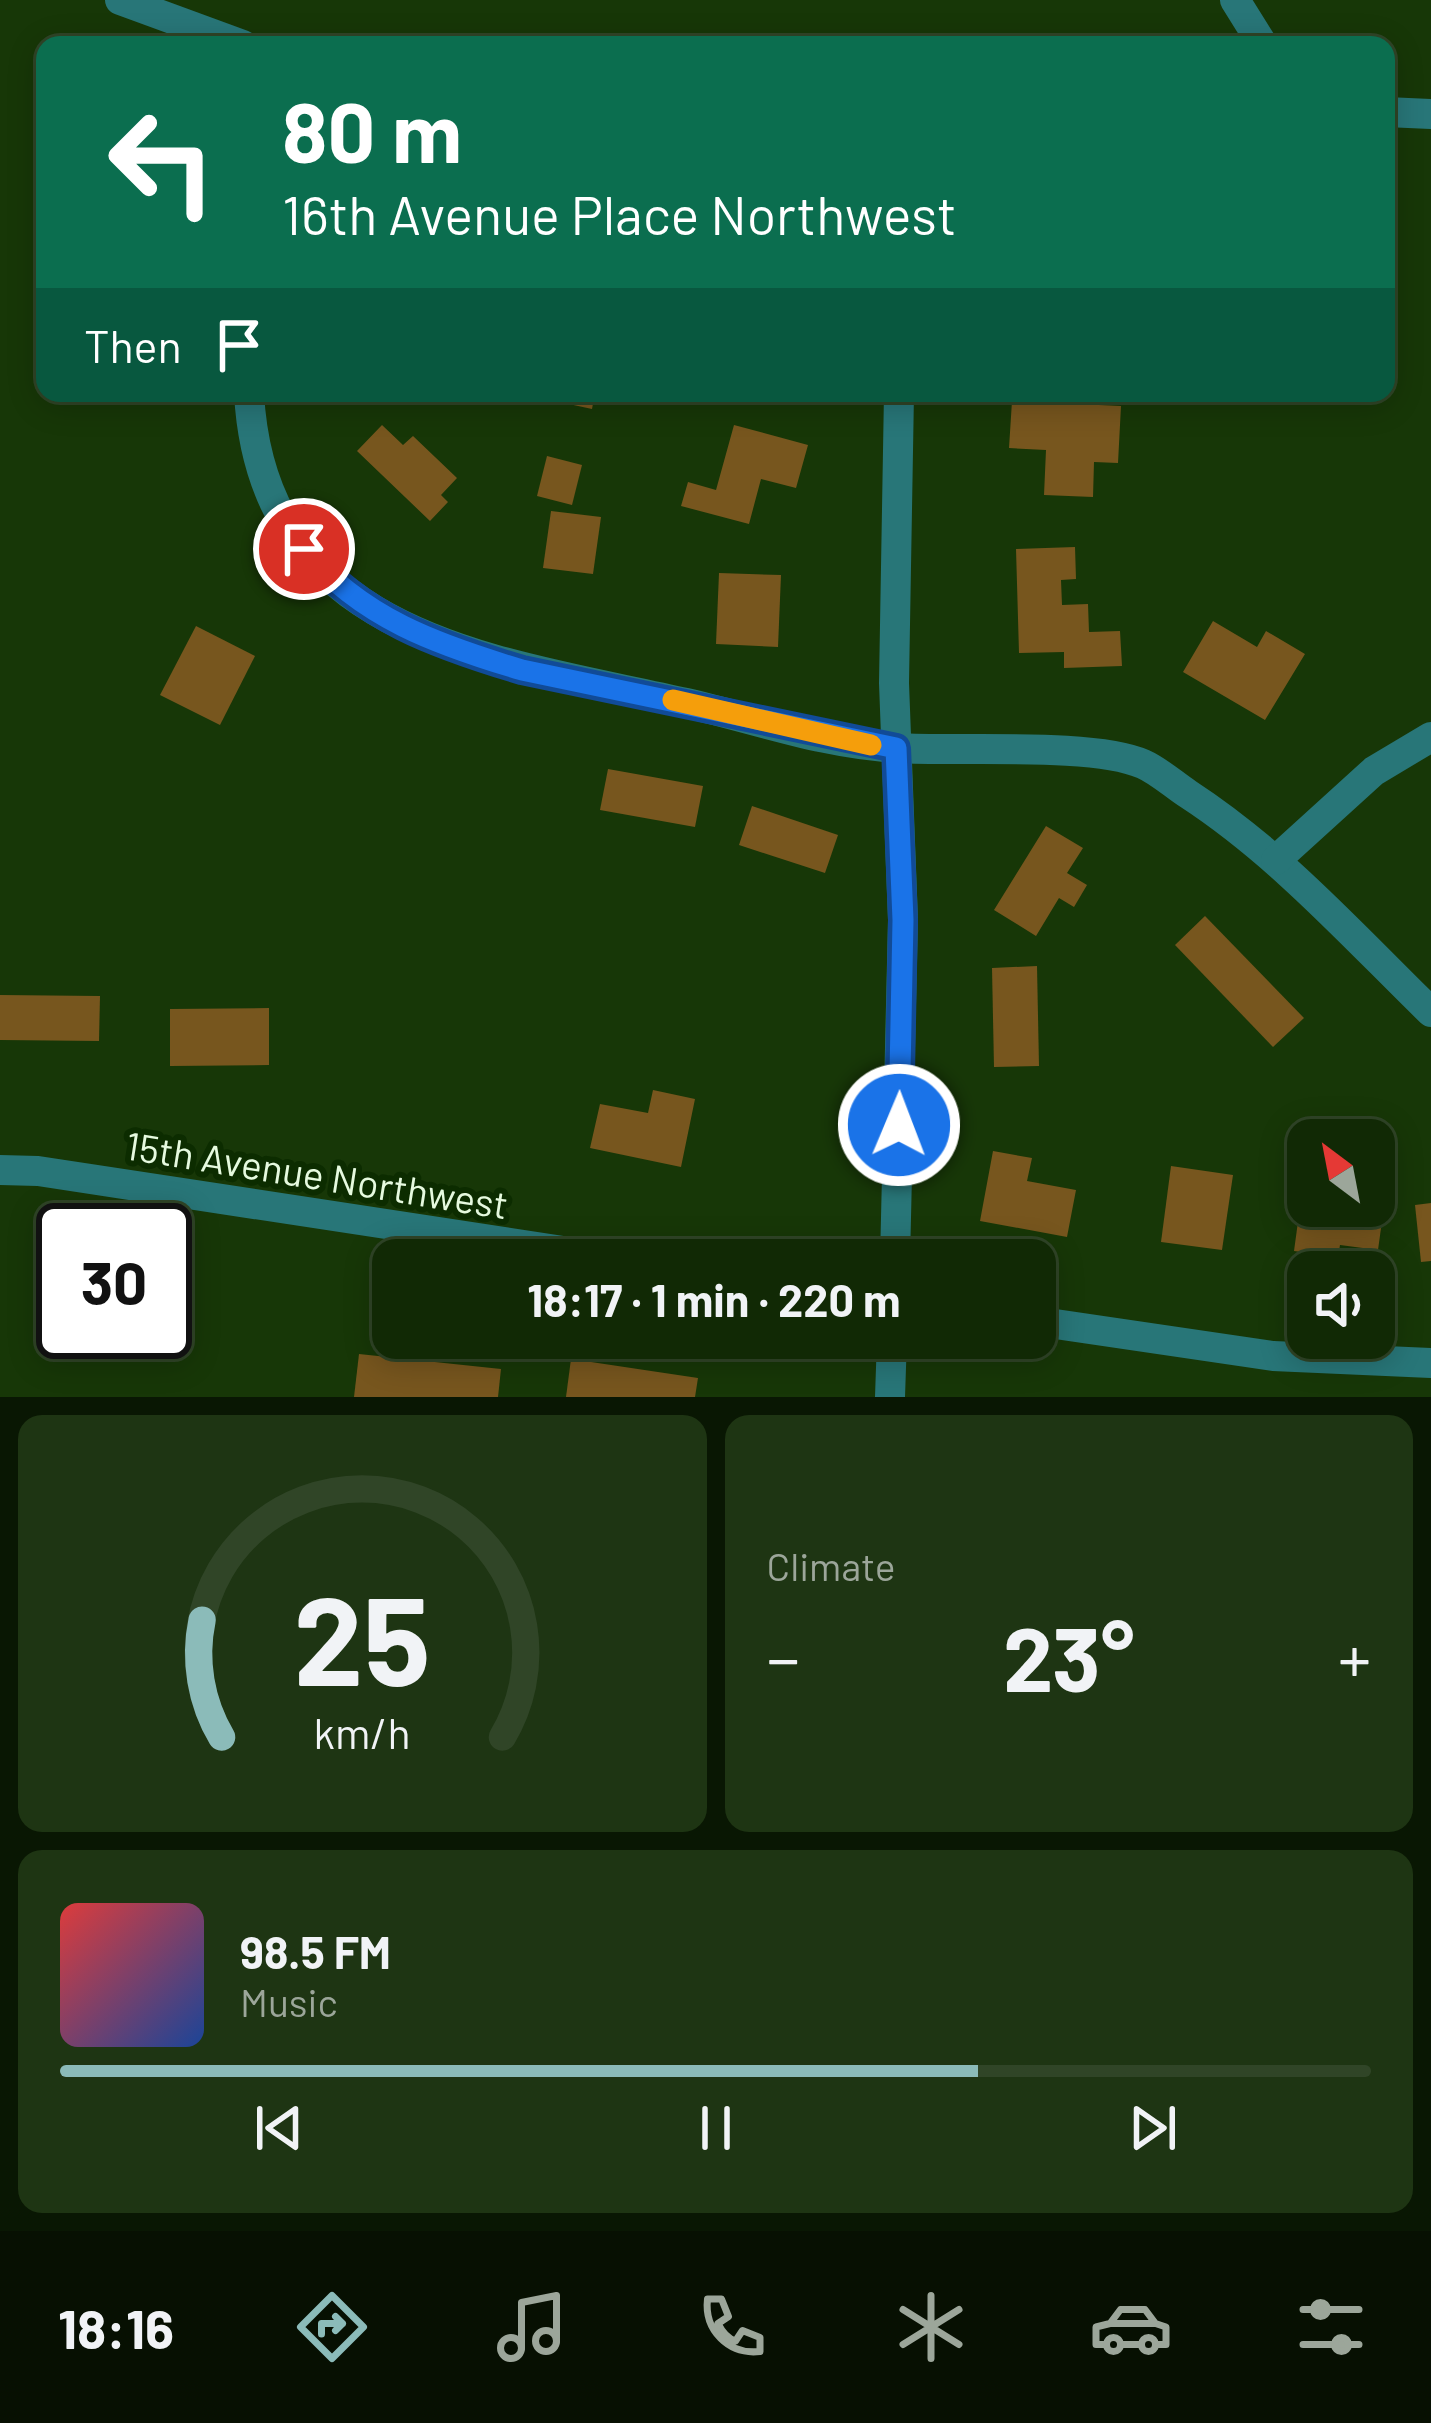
<!DOCTYPE html>
<meta charset="utf-8">
<style>
body{margin:0;font-family:Barlow,sans-serif;background:#1e3513;color:#f1f3f6;height:100vh;display:flex;flex-direction:column;font-size:45px;white-space:nowrap}
*{box-sizing:border-box;margin:0}
p{font-size:39px;color:#9ca69a}
.icon{flex:none;width:66px;height:66px;fill:none;stroke:currentColor;stroke-width:2;stroke-linecap:round;stroke-linejoin:round}
.map{position:relative;height:1397px;overflow:hidden}
.side{display:flex;flex-direction:column;gap:18px;padding:18px;background:#091703;flex:1}
.side>*{flex:none}
.hud{position:absolute;left:36px;top:36px;width:1359px;height:366px;border-radius:24px;box-shadow:0 6px 30px #0003,0 0 0 3px #304527;background:#0b6e4f;color:#fff;overflow:hidden}
.needle{width:78px;rotate:328deg}
.buttons{position:absolute;left:1287px;top:1119px;display:grid;gap:24px}
.buttons a{display:grid;place-items:center;width:108px;height:108px;border-radius:24px;background:#112905;box-shadow:0 6px 30px #0003,0 0 0 3px #304527;font-size:60px}
.speed{position:absolute;left:36px;top:1203px;display:flex;gap:24px;font-size:60px;font-weight:700;text-align:center}
.speed>*{display:grid;place-content:center;width:156px;height:156px;border-radius:50%;background:#112905;box-shadow:0 6px 30px #0003,0 0 0 3px #304527;line-height:1}
.speed .limit{border:6px solid #111;border-radius:18px;background:#fff;color:#111}
.pin{position:absolute;display:grid;place-items:center;width:102px;height:102px;color:#fff;margin:-51px;border:6px solid #fff;border-radius:50%;box-shadow:0 3px 12px #0007}
.me{position:absolute;width:132px;margin:-66px;rotate:1deg;stroke-linejoin:round;filter:drop-shadow(0 0 9px #0008)}
.turn{display:flex;align-items:center;gap:42px;height:252px;padding:0 48px;font-size:54px}
.turn .icon{width:156px;height:156px;stroke-width:2.5}
.turn b{display:block;font-size:84px;line-height:102px}
.then{display:flex;align-items:center;height:114px;padding:0 48px;background:#0003;gap:24px;font-size:45px}
.big{font-size:90px;font-weight:700;line-height:1.1}
.side .card{flex:1;display:flex;flex-direction:column;justify-content:center;gap:18px;min-width:0;padding:0 42px;border-radius:24px;background:#1e3513}
.side .dial{align-items:center;gap:0}
.dial svg{height:312px;overflow:visible;fill:none;stroke:#304527;stroke-width:7;stroke-linecap:round;text-anchor:middle}
.dial text{fill:#f1f3f6;stroke:none}
.song{display:flex;align-items:center;gap:36px}
.cover{width:144px;height:144px;border-radius:18px;background:linear-gradient(135deg,hsl(0 70% 55%),hsl(220 70% 35%))}
.played{height:12px;border-radius:6px;background:linear-gradient(90deg,#8bbbb9 70%,#304527 70%)}
.keys{display:flex;justify-content:space-around;direction:ltr}
.heat{display:flex;justify-content:space-between;align-items:center;font-size:66px;direction:ltr}
.side .tiles{flex:1;display:grid;gap:18px;grid-template-columns:1fr 1fr}
.card:last-child{grid-column:span 2}
.trip{position:absolute;left:372px;top:1239px;width:684px;height:120px;border-radius:24px;background:#112905;box-shadow:0 6px 30px #0003,0 0 0 3px #304527;font-weight:700;line-height:120px;text-align:center}
.menu{display:flex;height:192px;justify-content:space-around;align-items:center;background:#071002;color:#9ca69a}
.menu .icon{width:84px;height:84px}
.menu .selected{color:#8bbbb9}
.menu b{font-size:54px;color:#f1f3f6}
.map>svg:first-child{display:block}
.building{fill:#77561e}
.lines{fill:none;stroke-linecap:round;stroke-linejoin:round}
.minor{stroke:#287678;stroke-width:30}
.route-casing{stroke:#114b97;stroke-width:30}
.route{stroke:#1a73e8;stroke-width:21}
.slow{stroke:#f59e0b;stroke-width:21}
.labels{text-anchor:middle;dominant-baseline:central;stroke-width:12;stroke-linejoin:round;paint-order:stroke}
.street-label{font-size:39px;fill:#e6fadf;stroke:#0c2c00}
</style>
<div class="map">
<svg width="1431" height="1397" viewBox="0 0 1431 1397">
<rect width="100%" height="100%" fill="#173707"/>
<g class="building">
<polygon points="557,393 595,393 592,409 555,401"/>
<polygon points="1012,401 1121,406 1118,463 1094,462 1093,497 1044,495 1046,450 1009,448"/>
<polygon points="382,425 403,445 413,436 457,478 441,495 448,502 430,521 357,451"/>
<polygon points="734,425 808,445 796,488 761,479 749,524 681,506 688,482 716,490"/>
<polygon points="547,456 582,465 572,505 537,496"/>
<polygon points="551,511 601,517 593,574 543,568"/>
<polygon points="1075,547 1076,579 1061,580 1062,605 1088,604 1089,632 1120,631 1122,666 1064,668 1064,652 1019,653 1016,549"/>
<polygon points="719,573 781,575 778,647 716,644"/>
<polygon points="1213,621 1257,647 1266,631 1305,654 1265,720 1183,672"/>
<polygon points="196,626 255,656 220,725 160,695"/>
<polygon points="608,769 703,786 695,827 600,810"/>
<polygon points="752,806 838,835 825,873 739,845"/>
<polygon points="1046,826 1083,848 1067,873 1087,885 1074,907 1059,898 1036,936 994,910"/>
<polygon points="1205,916 1304,1018 1273,1047 1175,945"/>
<polygon points="1037,966 1039,1066 994,1067 992,968"/>
<polygon points="0,995 100,996 99,1041 0,1040"/>
<polygon points="269,1008 269,1065 170,1066 170,1009"/>
<polygon points="653,1090 695,1099 681,1167 590,1148 600,1104 648,1113"/>
<polygon points="993,1151 1032,1158 1027,1181 1076,1190 1067,1237 980,1221"/>
<polygon points="1171,1166 1233,1175 1222,1250 1161,1242"/>
<polygon points="1305,1170 1308,1206 1374,1206 1374,1198 1385,1199 1378,1250 1340,1245 1338,1257 1294,1251"/>
<polygon points="1431,1203 1431,1261 1421,1262 1415,1205"/>
<polygon points="359,1354 501,1369 498,1397 354,1397"/>
<polygon points="571,1359 698,1378 695,1397 566,1397"/>
</g>
<g class="lines">
<g class="minor">
<polyline points="120,0 243,45"/>
<polyline points="1235,0 1263,45"/>
<polyline points="1386,112 1431,114"/>
<path d="M249 393C262 640 496 660 686 703 756 719 827 745 899 748 958 752 1093 742 1143 764 1159 771 1174 785 1188 794 1280 854 1353 936 1431 1012"/>
<polyline points="1276,860 1374,771 1431,737"/>
<polyline points="0,1170 38,1171 622,1260"/>
<polyline points="895,1260 903,920 894,683 899,393"/>
<polyline points="1035,1321 1273,1356 1431,1363"/>
<polyline points="890,1397 892,1338"/>
</g>
</g>
<g class="lines">
<g class="route-casing">
<path id="route" d="M304 549C361 618 438 645 522 670L896 748 903 920 899 1125"/>
</g>
<use href="#route" class="route"/>
<polyline class="slow" points="673,700 871,745"/>
</g>
<g class="labels">
<g class="street-label">
<text transform="translate(317 1174) rotate(9)">15th Avenue Northwest</text>
</g>
</g>
</svg>
<div class="buttons">
<a><svg class="needle" viewBox="-14 -14 28 28"><path d="M0-13l5 13h-10z" fill="#e53935"/><path d="M0 13l5-13h-10z" fill="#9ca69a"/></svg></a>
<a><svg class="icon" aria-label="sound" viewBox="0 0 24 24"><path d="M4 9h4l5-4v14l-5-4H4zM17 9q2 3 0 6"/></svg></a>
</div>
<div class="speed"><div class="limit">30</div></div>
<div class="pin" style="left:304px;top:549px;background:#d93025"><svg class="icon" aria-label="arrive" viewBox="0 0 24 24"><path d="M6 21V4h12l-3 4 3 4H6"/></svg></div>
<svg class="me" style="left:899px;top:1125px" viewBox="-20 -20 40 40"><circle r="17" fill="#1a73e8" stroke="#fff" stroke-width="3"/><path d="M0-11L8 9 0 5-8 9z" fill="#fff"/></svg>
<div class="trip">18:17 · 1 min · 220 m</div>
<div class="hud">
<div class="turn"><svg class="icon" aria-label="left" viewBox="0 0 24 24"><path d="M17 20v-9H6M10 6l-5 5 5 5"/></svg><div><b>80 m</b>16th Avenue Place Northwest</div></div>
<div class="then">Then<svg class="icon" aria-label="arrive" viewBox="0 0 24 24"><path d="M6 21V4h12l-3 4 3 4H6"/></svg></div>
</div>
</div>
<section class="side">
<div class="tiles">
<div class="card dial"><svg viewBox="0 0 100 80">
<path d="M14 69A42 42 0 1 1 86 69"/>
<path d="M14 69A42 42 0 0 1 9 39" stroke="#8bbbb9"/>
<text x="50" y="56" font-size="32" font-weight="700">25</text>
<text x="50" y="72" font-size="11">km/h</text>
</svg></div>
<div class="card"><p>Climate</p>
<div class="heat"><a>−</a><b class="big">23°</b><a>+</a></div>
</div>
<div class="card">
<div class="song"><i class="cover"></i><div><b>98.5 FM</b><p>Music</p></div></div>
<div class="played"></div>
<div class="keys"><svg class="icon" aria-label="previous" viewBox="0 0 24 24"><path d="M18 5L8 12l10 7zM5 5v14"/></svg><svg class="icon" aria-label="pause" viewBox="0 0 24 24"><path d="M8 5v14M16 5v14"/></svg><svg class="icon" aria-label="next" viewBox="0 0 24 24"><path d="M6 5l10 7-10 7zM19 5v14"/></svg></div>
</div>
</div>
</section>
<nav class="menu">
<b>18:16</b>
<svg class="icon selected" aria-label="directions" viewBox="0 0 24 24"><path d="M12 3l9 9-9 9-9-9zM9 14v-3h6M13 9l2 2-2 2"/></svg>
<svg class="icon" aria-label="music" viewBox="0 0 24 24"><path d="M9 18V5l10-2v13"/><circle cx="6" cy="18" r="3"/><circle cx="16" cy="16" r="3"/></svg>
<svg class="icon" aria-label="phone" viewBox="0 0 24 24"><path d="M5 4h4l2 5-3 2q2 4 5 5l2-3 5 2v4C11 20 4 13 5 4z"/></svg>
<svg class="icon" aria-label="climate" viewBox="0 0 24 24"><path d="M12 3v18M4 7l16 10M4 17L20 7"/></svg>
<svg class="icon" aria-label="car" viewBox="0 0 24 24"><path d="M5 17H2v-5l4-1 3-4h7l3 4 3 1v5h-3M9 17h6M6 11h13"/><circle cx="7" cy="17" r="2"/><circle cx="17" cy="17" r="2"/></svg>
<svg class="icon" aria-label="filters" viewBox="0 0 24 24"><path d="M4 7h16M4 17h16"/><circle cx="9" cy="7" r="2"/><circle cx="15" cy="17" r="2"/></svg>
</nav>
